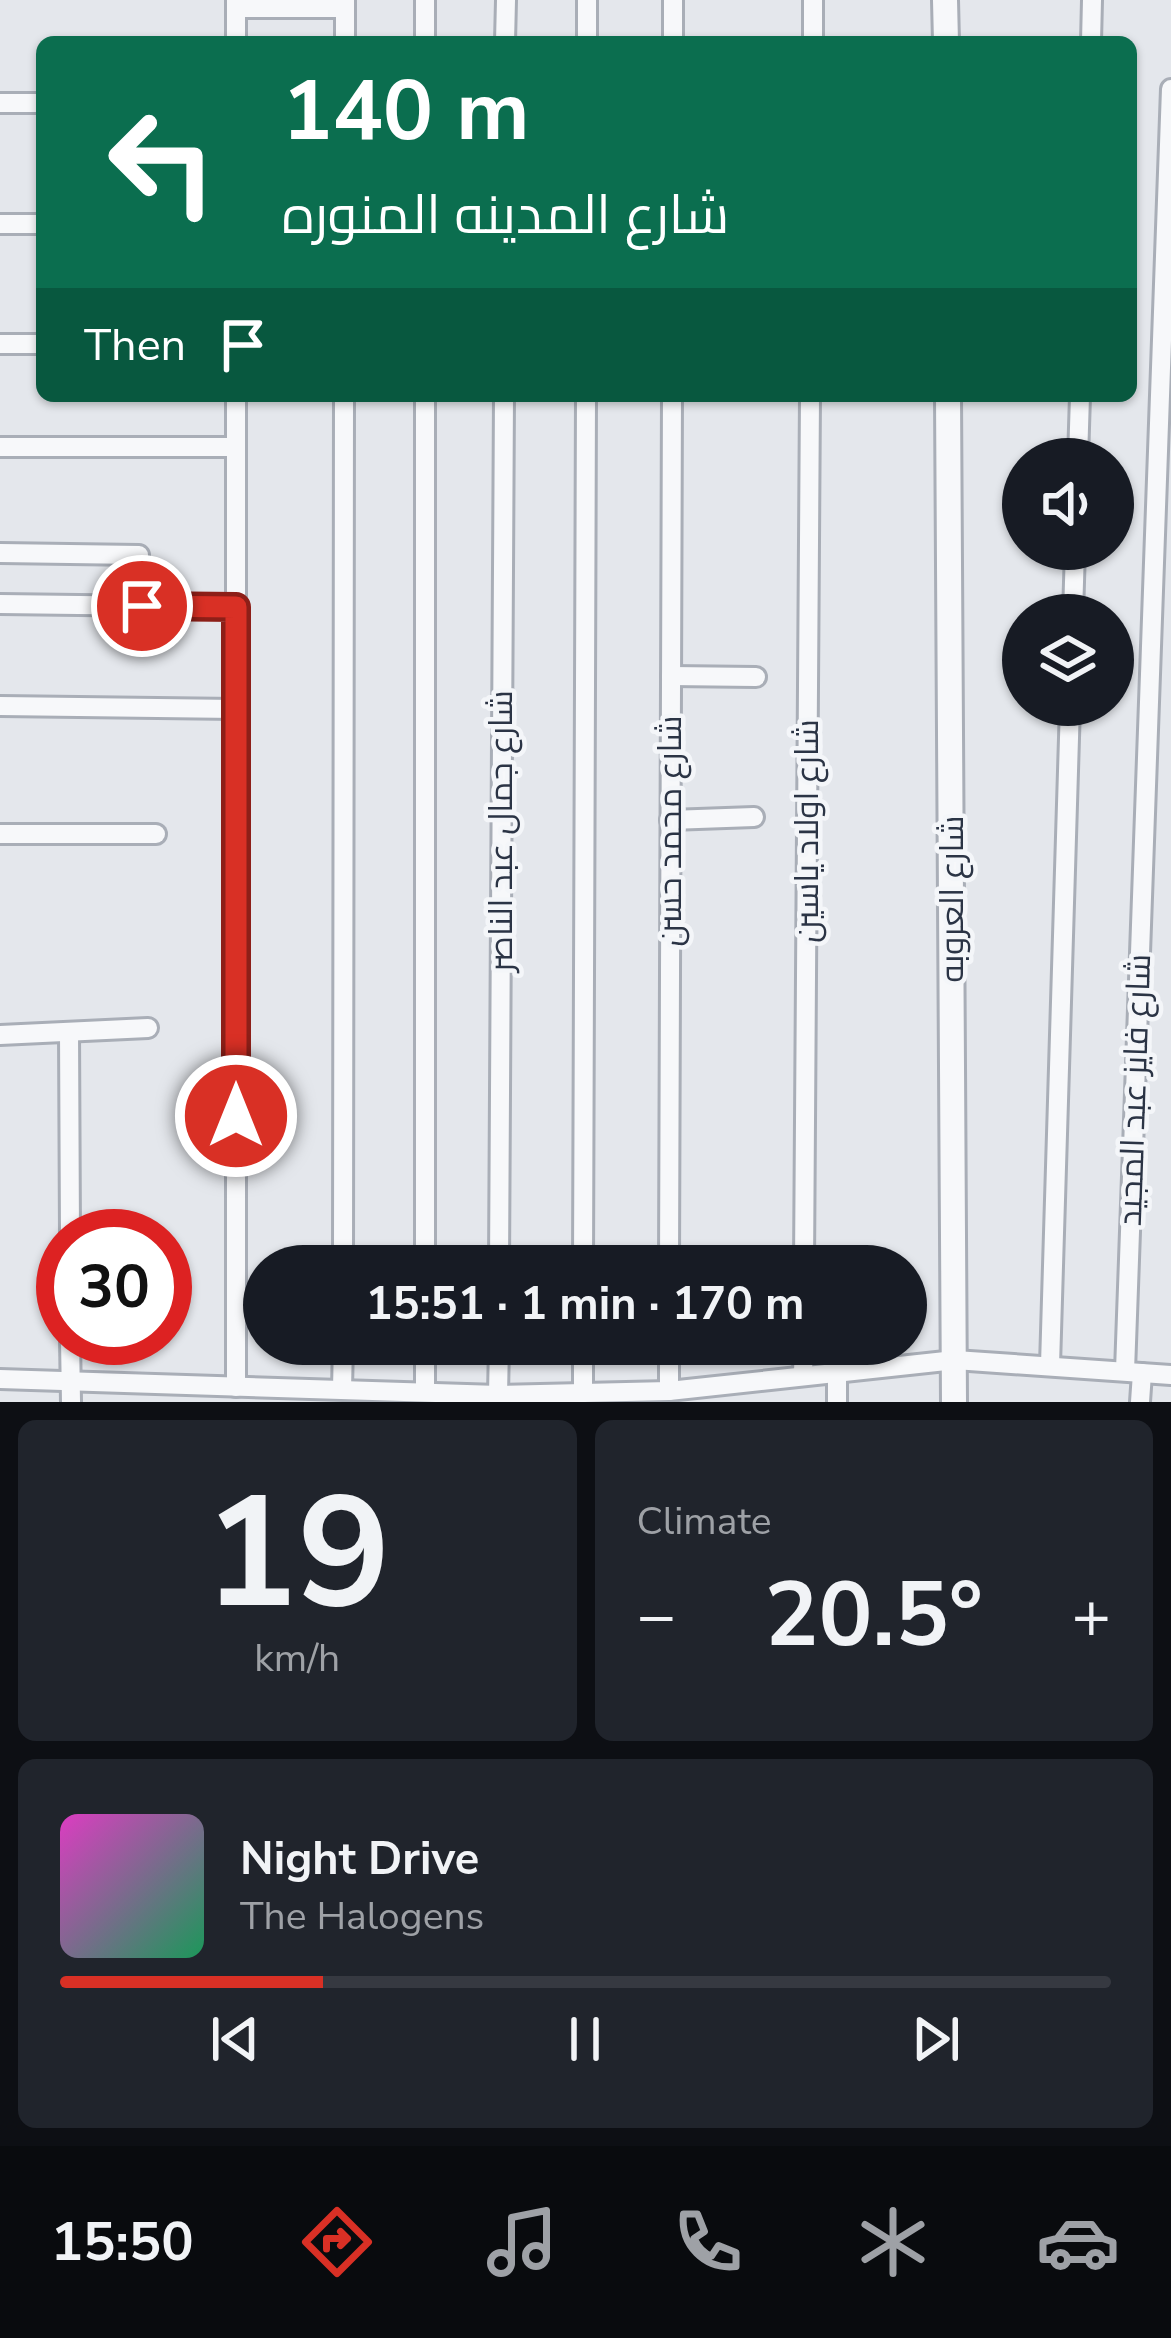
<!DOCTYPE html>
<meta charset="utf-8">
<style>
body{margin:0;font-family:"Nunito Sans",Cairo,sans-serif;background:#20242c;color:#f1f3f6;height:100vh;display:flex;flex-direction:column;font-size:45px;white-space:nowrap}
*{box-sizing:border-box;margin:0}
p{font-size:39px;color:#9ea1a6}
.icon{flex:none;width:66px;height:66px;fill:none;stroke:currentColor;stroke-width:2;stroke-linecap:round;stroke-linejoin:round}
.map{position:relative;height:1402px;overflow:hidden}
.side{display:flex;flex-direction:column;gap:18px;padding:18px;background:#0d0f14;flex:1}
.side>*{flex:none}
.banner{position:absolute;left:36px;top:36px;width:1101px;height:366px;border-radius:18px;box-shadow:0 3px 9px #0004;background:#0b6e4f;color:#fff;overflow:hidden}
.fabs{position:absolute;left:1002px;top:438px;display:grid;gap:24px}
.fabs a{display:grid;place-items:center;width:132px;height:132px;border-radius:50%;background:#171b24;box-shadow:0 3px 9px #0004;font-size:60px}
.speed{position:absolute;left:36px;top:1209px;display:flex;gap:24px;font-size:60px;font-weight:700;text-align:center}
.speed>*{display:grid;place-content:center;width:156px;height:156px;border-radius:50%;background:#171b24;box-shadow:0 3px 9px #0004;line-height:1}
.speed .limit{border:18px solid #d22;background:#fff;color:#111}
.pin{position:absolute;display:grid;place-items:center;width:102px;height:102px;color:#fff;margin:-51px;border:6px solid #fff;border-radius:50%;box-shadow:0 3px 12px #0007}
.me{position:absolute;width:132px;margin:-66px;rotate:0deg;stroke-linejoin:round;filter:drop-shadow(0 0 9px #0008)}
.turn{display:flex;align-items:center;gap:42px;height:252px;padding:0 48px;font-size:54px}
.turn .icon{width:156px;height:156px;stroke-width:2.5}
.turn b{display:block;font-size:84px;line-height:102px}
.then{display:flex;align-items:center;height:114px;padding:0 48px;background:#0003;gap:24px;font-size:45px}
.big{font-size:90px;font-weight:700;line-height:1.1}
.side .tile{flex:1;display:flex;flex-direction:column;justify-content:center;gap:18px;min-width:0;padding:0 42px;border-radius:18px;background:#20242c}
.side .dial{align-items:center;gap:0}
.dial b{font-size:156px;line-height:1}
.song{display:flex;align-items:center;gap:36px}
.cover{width:144px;height:144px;border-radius:18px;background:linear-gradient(135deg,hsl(310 70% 55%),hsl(150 70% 35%))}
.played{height:12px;border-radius:6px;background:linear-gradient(90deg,#d93025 25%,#363941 25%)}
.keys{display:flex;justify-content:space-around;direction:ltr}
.heat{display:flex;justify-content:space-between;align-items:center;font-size:66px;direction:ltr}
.side .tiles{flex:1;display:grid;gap:18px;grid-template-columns:1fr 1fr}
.tile:last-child{grid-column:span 2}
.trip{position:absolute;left:243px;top:1245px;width:684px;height:120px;border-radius:60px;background:#171b24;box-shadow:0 3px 9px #0004;font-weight:700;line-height:120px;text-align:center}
.dock{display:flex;height:192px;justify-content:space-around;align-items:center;background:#090b0e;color:#9ea1a6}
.dock .icon{width:84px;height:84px}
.dock .active{color:#d93025}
.dock b{font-size:54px;color:#f1f3f6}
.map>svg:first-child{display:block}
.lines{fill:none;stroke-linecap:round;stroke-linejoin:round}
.minor-casing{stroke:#a9aeb7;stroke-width:24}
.tertiary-casing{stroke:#a9aeb7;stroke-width:30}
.minor{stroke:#f7f8fa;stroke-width:18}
.tertiary{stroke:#f7f8fa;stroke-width:24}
.route-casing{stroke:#8d1f18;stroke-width:30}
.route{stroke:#d93025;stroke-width:21}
.labels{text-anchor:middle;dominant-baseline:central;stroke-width:9;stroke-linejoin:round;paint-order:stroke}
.street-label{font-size:33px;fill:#2b3445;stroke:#f4f6f9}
</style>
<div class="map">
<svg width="1171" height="1402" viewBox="0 0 1171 1402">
<rect width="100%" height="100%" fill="#e4e7ec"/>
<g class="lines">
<g class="minor-casing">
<g id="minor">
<polyline points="236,8 345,8"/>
<polyline points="236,42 236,0"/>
<polyline points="345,42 345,0"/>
<polyline points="425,42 425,0"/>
<polyline points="505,42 506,0"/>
<polyline points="587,42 587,0"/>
<polyline points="673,42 673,0"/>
<polyline points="813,42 813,0"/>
<polyline points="1091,42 1092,0"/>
<polyline points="0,103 42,103"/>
<polyline points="0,224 42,224"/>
<polyline points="0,344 42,344"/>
<polyline points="0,447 236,447"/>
<polyline points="1078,459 1080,396"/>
<polyline points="0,553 139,555"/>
<polyline points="0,604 236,607"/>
<polyline points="1073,615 1075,549"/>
<polyline points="671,676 756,677"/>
<polyline points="0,706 236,709"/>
<polyline points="670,820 754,817"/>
<polyline points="0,834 156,834"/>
<polyline points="69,1032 70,1236"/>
<polyline points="0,1035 148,1028"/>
<polyline points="343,1266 344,396"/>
<polyline points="425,1266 425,396"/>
<polyline points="499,1266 504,396"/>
<polyline points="583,1266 586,396"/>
<polyline points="669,1266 672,396"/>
<polyline points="804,1266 810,396"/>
<polyline points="70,1338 71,1402"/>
<polyline points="1050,1365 1070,705"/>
<polyline points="837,1369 837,1402"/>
<polyline points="1125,1371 1171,89"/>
<polyline points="803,1372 804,1344"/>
<polyline points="0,1379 498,1395 669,1391 955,1360 1171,1375"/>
<polyline points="236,1387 236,396"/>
<polyline points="342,1389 343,1344"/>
<polyline points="425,1391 425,1344"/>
<polyline points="669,1391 669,1344"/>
<polyline points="583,1393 583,1344"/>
<polyline points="498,1395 499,1344"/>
<polyline points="1140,1402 1142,1373"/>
</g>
</g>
<g class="tertiary-casing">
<g id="tertiary">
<polyline points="945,0 946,42"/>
<polyline points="948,396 954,1402"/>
</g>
</g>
<use href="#minor" class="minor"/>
<use href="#tertiary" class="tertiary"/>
</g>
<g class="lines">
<g class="route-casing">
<polyline id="route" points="142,606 236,607 236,1116"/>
</g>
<use href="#route" class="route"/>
</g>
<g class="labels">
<g class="street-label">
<text transform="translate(501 831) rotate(-90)">شارع جمال عبد الناصر</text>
<text transform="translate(670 831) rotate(-90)">شارع محمد حسن</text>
<text transform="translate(807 831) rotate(-90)">شارع اولاد ياسين</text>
<text transform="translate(952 899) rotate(-90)">شارع العروبه</text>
<text transform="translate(1135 1090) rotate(-88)">شارع فايز عبد المجيد</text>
</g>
</g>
</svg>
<div class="fabs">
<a><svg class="icon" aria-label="sound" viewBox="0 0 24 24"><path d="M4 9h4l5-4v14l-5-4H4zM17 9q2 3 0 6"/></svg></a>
<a><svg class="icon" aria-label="layers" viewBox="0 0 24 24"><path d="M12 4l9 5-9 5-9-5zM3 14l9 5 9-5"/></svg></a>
</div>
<div class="speed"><div class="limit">30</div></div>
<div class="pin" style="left:142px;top:606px;background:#d93025"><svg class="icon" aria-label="arrive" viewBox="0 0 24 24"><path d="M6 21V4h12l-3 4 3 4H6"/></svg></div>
<svg class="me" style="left:236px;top:1116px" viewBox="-20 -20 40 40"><circle r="17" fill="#d93025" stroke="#fff" stroke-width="3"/><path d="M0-11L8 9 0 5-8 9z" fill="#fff"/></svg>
<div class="trip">15:51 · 1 min · 170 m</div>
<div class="banner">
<div class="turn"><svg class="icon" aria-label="left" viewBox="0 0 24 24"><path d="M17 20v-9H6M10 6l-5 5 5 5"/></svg><div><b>140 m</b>شارع المدينه المنوره</div></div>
<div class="then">Then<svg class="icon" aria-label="arrive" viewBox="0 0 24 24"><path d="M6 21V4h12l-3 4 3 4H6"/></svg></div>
</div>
</div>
<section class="side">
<div class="tiles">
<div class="tile dial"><b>19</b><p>km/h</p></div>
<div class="tile"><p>Climate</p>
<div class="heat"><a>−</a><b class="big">20.5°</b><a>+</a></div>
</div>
<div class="tile">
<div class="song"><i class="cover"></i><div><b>Night Drive</b><p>The Halogens</p></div></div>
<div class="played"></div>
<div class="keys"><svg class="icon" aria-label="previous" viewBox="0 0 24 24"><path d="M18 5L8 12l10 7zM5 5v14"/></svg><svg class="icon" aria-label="pause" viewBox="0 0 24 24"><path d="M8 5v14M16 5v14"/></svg><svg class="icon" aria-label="next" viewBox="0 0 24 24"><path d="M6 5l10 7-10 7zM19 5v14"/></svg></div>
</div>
</div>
</section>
<nav class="dock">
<b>15:50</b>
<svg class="icon active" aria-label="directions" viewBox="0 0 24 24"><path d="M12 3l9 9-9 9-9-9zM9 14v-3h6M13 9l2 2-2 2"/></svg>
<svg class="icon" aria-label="music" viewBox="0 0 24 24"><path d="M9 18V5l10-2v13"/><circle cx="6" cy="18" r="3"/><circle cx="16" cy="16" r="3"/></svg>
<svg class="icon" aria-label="phone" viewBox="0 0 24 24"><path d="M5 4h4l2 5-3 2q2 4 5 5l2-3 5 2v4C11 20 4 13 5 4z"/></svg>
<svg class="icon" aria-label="climate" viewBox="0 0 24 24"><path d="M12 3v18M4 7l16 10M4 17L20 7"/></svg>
<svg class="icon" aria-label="car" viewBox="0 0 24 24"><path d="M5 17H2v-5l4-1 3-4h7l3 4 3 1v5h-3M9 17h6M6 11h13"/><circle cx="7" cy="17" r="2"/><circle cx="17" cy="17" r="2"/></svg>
</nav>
